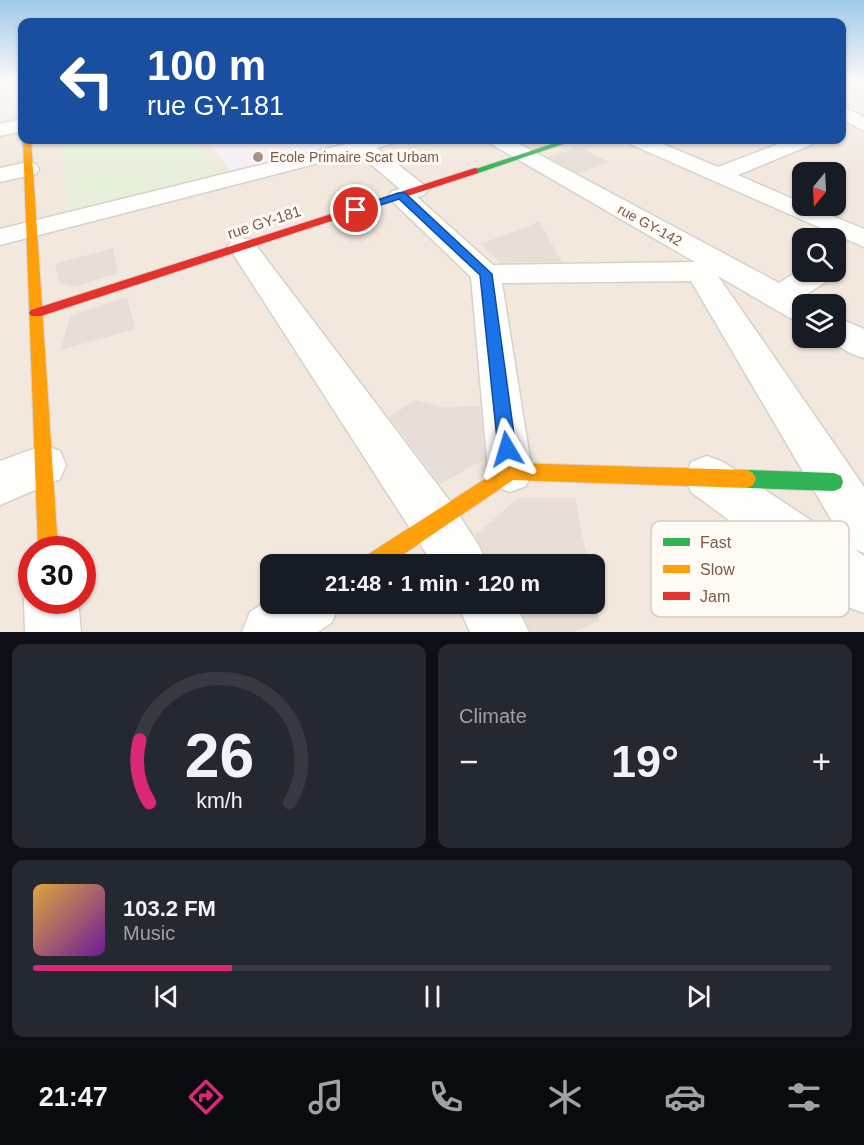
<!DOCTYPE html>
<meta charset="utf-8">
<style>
body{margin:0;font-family:Helvetica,sans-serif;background:#242831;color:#f1f3f6;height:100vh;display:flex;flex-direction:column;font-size:22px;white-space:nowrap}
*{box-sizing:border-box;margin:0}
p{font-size:20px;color:#9ea1a6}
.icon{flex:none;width:33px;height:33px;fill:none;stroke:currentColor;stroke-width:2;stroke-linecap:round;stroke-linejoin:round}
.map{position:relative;height:632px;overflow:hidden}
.drawer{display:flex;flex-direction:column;gap:12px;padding:12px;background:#0d0f14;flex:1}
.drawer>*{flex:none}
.hud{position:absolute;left:18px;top:18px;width:828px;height:126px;border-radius:12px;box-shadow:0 2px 4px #0004;background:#1a4fa0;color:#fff;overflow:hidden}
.needle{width:39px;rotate:198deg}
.buttons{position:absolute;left:792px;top:162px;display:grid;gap:12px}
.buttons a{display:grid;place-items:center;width:54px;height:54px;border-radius:12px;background:#171b24;box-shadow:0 2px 4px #0004;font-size:30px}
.speed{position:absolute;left:18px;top:536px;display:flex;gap:12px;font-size:30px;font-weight:700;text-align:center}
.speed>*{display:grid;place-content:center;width:78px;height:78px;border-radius:50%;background:#171b24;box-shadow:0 2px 4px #0004;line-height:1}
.speed .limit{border:9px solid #d22;background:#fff;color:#111}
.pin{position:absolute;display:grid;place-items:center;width:51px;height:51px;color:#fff;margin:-26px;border:3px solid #fff;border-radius:50%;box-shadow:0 2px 6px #0007}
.me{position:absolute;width:66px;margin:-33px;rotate:353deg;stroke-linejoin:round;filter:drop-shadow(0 0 4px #0008)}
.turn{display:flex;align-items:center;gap:21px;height:126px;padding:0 30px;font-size:27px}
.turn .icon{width:78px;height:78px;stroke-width:2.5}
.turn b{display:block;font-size:42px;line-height:51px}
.big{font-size:45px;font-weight:600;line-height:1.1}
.drawer .widget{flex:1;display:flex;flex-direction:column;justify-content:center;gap:9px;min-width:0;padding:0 21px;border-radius:12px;background:#242831}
.drawer .dial{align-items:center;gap:0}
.dial svg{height:156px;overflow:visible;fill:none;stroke:#363941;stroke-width:7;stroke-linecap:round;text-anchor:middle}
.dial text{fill:#f1f3f6;stroke:none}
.song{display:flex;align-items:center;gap:18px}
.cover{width:72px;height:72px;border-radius:9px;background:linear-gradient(135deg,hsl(40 70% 55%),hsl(280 70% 35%))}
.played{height:6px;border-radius:3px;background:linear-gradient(90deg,#db2777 25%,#363941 25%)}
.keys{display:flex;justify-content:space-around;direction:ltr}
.heat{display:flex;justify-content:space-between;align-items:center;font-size:33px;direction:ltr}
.drawer .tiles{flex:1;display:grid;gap:12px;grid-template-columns:1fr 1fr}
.widget:last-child{grid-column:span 2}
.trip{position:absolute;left:260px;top:554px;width:345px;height:60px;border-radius:12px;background:#171b24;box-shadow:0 2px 4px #0004;font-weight:600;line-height:60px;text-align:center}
.menu{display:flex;height:96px;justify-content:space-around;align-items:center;background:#090b0e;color:#9ea1a6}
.menu .icon{width:42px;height:42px}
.menu .on{color:#db2777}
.menu b{font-size:27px;color:#f1f3f6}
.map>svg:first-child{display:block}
.residential{fill:#f2e8de;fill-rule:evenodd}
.education{fill:#f6eef6}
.green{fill:#e7f0db}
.building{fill:#e6ded7}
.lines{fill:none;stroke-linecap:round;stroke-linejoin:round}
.street-casing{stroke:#d7d1cb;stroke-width:3}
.fast-casing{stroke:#d9d2cb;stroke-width:2}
.slow-casing{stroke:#d9d2cb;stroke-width:2}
.jam-casing{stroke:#d9d2cb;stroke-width:2}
.street{fill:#fefefd;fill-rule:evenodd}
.fast{fill:#30b455;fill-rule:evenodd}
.slow{fill:#ff9f0a;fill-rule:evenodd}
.jam{fill:#e5322d;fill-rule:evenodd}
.route{fill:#1a73e8;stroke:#114b97;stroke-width:1.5}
.poi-dot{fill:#a69286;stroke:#fffaf3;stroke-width:2}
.labels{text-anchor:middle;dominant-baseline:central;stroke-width:6;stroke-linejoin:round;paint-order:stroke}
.far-poi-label{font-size:14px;fill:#7a5c4d;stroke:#fffaf3;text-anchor:start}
.far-street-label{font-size:14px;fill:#7a5c4d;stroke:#fffaf3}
.street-label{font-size:15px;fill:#7a5c4d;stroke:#fffaf3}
.key{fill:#fffaf3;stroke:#d7cbc1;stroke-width:1.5}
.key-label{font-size:16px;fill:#7a5c4d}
</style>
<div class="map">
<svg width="864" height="632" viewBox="0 0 864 632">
<rect width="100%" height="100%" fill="#f9f5f0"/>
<path class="residential" d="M0 81H22V140H842V81H864V632H0ZM802 172H836V206H802ZM802 238H836V272H802ZM802 304H836V338H802ZM32 549H82V600H32ZM270 564H594V603H270Z"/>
<polygon class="education" points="208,140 359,140 361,141 232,173"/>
<polygon class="green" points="59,140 195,140 219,176 69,213"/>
<g class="building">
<polygon points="579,146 609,162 578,173 548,157"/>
<polygon points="539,222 562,262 500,263 481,244"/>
<polygon points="113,248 118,273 74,287 60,283 55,264"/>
<polygon points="127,297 135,329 61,350 70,316"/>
<polygon points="416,400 443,407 480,406 485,459 440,484 389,417"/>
<polygon points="518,498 575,498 588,564 489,564 475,535"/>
<polygon points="594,597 599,621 573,632 531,632 518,603 594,603"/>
</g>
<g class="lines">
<g class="street-casing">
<g id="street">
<polygon points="842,81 864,81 864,86 842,91"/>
<polygon points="842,106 864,117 864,131 842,119"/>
<polygon points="22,119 22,131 0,136 0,124"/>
<polygon points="362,140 394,140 391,144 377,148 424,185 428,190 424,195 417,197 493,265 695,262 491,144 488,140 512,140 779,283 802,269 802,272 835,272 831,279 803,296 815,304 802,304 802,321 790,318 718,276 864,487 864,553 854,549 864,556 864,613 845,606 691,492 685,477 691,462 707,456 723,462 845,543 691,281 502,283 532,471 526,486 510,492 494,486 488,471 471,277 392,201 389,196 392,191 400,189 358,153 0,245 0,229"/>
<polygon points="627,140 653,140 718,167 789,140 816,140 813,144 738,175 802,203 802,206 808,206 864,229 864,247 630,144"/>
<polygon points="28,162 36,164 39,169 36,174 0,182 0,168"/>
<polygon points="242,238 252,240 452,504 479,546 487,564 433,564 228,246 232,240"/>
<polygon points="836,317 864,329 864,358 852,354 824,338 836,338"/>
<polygon points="44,445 60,451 66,465 60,479 0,505 0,461"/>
<polygon points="32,582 32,600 78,600 81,632 25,632 24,600"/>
<polygon points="270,599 270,603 340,603 332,622 318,632 242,632 250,612"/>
<polygon points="457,603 515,603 529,632 470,632"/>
</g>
</g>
<g class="fast-casing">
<g id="fast">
<polygon points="564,140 575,140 478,173 470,171"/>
<polygon points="747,470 834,473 841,476 843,482 841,488 834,491 747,488 741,485 738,479 741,473"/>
</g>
</g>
<g class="slow-casing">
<g id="slow">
<polygon points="852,81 864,82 864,86 853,82"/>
<polygon points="23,140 31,140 58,549 38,549"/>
<polygon points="510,463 747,470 753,473 756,479 753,485 747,488 513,480 389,564 361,564 364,557"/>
</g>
</g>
<g class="jam-casing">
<polygon id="jam" points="475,168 478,169 478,173 41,316 31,316 29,313 31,310"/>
</g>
<use href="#street" class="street"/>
<use href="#fast" class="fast"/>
<use href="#slow" class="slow"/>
<use href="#jam" class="jam"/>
</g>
<linearGradient id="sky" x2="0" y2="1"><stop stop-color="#9ec9e9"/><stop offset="0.48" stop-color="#fcfaf8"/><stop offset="1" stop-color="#fcfaf8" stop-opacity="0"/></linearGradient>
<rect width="864" height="169" fill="url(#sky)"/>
<polygon class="route" points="398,193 405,193 492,274 516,449 513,454 507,457 501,454 498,449 480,275 399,199 356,213 350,210"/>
<circle class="poi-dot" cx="258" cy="157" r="6"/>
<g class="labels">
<g class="far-poi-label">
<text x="270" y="157">Ecole Primaire Scat Urbam</text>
</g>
<g class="far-street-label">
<text transform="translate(650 225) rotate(29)">rue GY-142</text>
</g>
<g class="street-label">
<text transform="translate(264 222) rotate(-18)">rue GY-181</text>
</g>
</g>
<rect x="651" y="521" width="198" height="96" rx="9" class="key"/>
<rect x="663" y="538" width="27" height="8" fill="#30b455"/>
<rect x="663" y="565" width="27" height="8" fill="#ff9f0a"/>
<rect x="663" y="592" width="27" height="8" fill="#e5322d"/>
<g class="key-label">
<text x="700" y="548">Fast</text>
<text x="700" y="575">Slow</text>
<text x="700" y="602">Jam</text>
</g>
</svg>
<div class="buttons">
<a><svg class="needle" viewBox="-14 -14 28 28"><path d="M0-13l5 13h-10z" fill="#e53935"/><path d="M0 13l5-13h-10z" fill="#9ea1a6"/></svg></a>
<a><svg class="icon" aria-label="search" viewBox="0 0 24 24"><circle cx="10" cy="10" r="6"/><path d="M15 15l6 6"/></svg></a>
<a><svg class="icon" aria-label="layers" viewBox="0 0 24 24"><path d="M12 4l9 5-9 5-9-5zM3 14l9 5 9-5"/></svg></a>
</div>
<div class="speed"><div class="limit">30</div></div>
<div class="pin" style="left:356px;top:210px;background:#d93025"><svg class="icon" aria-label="arrive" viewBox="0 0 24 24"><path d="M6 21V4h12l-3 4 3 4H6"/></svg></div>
<svg class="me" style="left:507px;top:449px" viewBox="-20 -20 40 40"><path d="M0-17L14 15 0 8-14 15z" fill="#1a73e8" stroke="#fff" stroke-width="4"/></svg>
<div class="trip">21:48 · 1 min · 120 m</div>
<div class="hud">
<div class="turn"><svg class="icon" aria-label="left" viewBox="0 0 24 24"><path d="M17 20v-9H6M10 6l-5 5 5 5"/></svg><div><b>100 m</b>rue GY-181</div></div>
</div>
</div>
<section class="drawer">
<div class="tiles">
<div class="widget dial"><svg viewBox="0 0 100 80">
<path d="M14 69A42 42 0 1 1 86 69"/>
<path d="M14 69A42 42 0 0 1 9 37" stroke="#db2777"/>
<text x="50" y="56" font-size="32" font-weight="700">26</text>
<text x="50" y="72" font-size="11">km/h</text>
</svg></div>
<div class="widget"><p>Climate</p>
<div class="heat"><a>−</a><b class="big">19°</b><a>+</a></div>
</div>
<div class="widget">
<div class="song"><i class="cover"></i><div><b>103.2 FM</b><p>Music</p></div></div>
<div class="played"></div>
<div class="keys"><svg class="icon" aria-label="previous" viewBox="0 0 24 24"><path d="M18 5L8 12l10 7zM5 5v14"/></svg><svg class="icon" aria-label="pause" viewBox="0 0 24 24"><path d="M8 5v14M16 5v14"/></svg><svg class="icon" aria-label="next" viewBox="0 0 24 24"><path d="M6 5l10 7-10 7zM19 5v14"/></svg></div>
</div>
</div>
</section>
<nav class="menu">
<b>21:47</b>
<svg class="icon on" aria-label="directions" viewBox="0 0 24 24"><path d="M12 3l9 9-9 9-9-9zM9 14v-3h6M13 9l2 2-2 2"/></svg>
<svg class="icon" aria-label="music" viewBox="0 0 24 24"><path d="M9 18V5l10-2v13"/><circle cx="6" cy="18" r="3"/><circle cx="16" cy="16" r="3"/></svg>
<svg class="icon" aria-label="phone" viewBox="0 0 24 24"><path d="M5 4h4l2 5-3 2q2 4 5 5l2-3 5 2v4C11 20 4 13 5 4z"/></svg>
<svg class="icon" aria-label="climate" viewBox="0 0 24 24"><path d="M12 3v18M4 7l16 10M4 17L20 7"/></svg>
<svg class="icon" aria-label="car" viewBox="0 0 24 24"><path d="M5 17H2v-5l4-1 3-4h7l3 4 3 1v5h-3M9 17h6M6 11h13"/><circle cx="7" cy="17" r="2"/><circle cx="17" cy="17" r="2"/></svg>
<svg class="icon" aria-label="filters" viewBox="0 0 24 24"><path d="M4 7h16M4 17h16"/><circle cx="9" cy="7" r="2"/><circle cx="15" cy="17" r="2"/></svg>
</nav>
